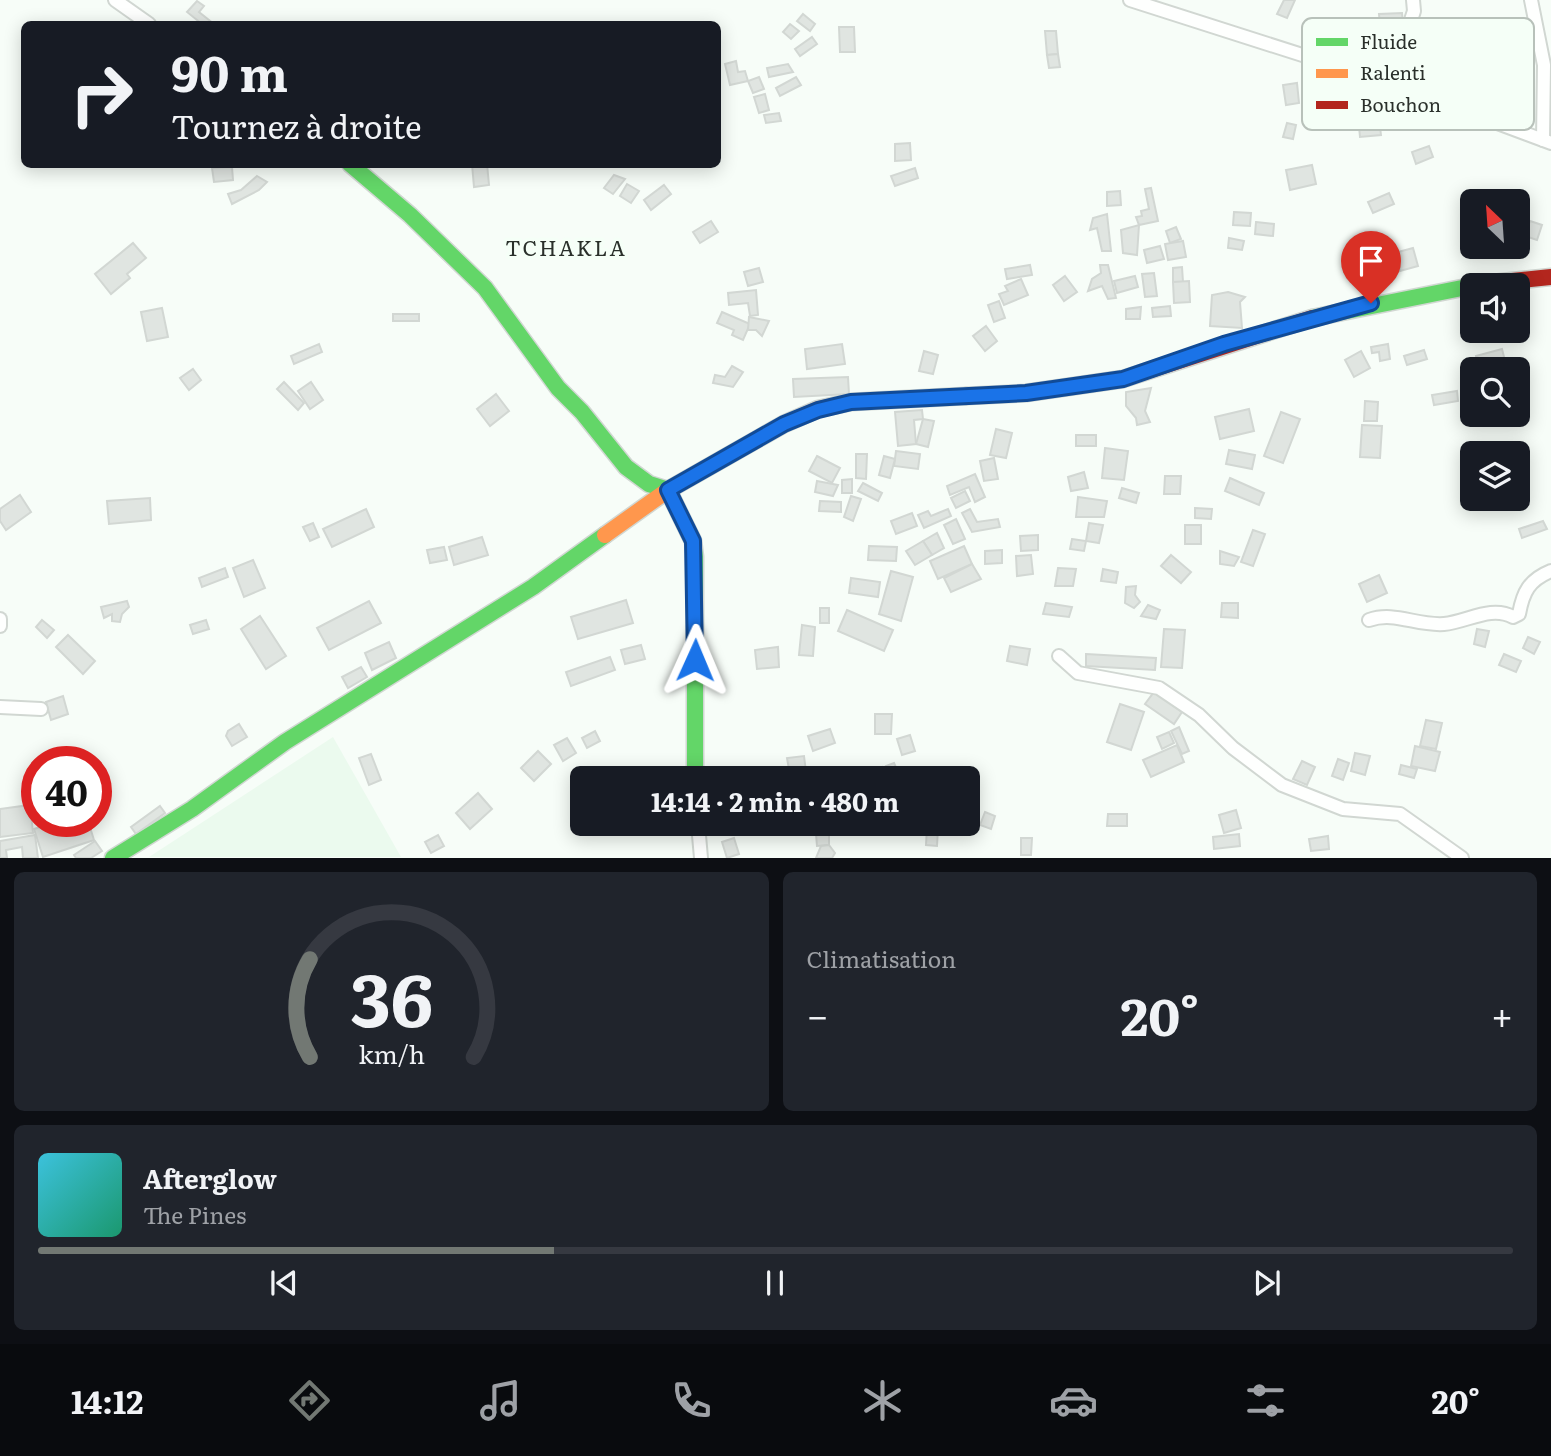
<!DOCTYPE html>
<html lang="fr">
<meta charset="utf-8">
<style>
body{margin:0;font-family:Literata,serif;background:#20242c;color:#f1f3f6;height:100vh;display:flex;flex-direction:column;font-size:26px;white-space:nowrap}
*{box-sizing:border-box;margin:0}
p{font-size:23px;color:#9ea1a6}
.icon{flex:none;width:38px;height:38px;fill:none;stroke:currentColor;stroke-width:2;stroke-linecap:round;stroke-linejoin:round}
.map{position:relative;height:858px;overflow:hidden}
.sheet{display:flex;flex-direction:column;gap:14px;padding:14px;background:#0d0f14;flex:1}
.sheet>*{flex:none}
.hud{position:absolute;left:21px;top:21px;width:700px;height:147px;border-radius:10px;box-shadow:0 4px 18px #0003;background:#171b24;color:#f1f3f6;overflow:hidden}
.needle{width:46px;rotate:335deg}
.fabs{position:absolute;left:1460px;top:189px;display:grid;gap:14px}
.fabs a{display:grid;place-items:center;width:70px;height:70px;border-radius:10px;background:#171b24;box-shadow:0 4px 18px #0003;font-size:35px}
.speed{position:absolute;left:21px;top:746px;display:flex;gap:14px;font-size:35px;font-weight:700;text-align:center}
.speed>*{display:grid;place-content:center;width:91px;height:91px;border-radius:50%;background:#171b24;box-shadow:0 4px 18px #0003;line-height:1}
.speed .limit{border:10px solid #d22;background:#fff;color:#111}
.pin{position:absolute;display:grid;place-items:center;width:60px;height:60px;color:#fff;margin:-72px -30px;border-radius:50% 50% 50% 0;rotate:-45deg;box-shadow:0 0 7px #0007}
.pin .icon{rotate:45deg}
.me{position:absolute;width:77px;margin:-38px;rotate:1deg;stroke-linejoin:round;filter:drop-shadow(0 0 5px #0008)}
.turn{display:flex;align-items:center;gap:24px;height:147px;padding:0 35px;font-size:32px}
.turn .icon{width:91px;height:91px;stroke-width:2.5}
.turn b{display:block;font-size:49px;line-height:60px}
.big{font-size:52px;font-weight:700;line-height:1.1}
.sheet .tile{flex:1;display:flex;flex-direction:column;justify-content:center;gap:10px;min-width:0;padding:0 24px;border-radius:10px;background:#20242c}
.sheet .dial{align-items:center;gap:0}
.dial svg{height:182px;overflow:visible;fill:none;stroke:#363941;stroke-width:7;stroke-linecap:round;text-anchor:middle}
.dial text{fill:#f1f3f6;stroke:none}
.song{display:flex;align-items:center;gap:21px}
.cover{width:84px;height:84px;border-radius:10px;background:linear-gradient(135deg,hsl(190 70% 55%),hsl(160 70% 35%))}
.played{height:7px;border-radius:4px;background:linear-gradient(90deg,#727873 35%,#363941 35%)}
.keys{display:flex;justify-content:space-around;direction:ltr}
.heat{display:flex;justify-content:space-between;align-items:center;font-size:38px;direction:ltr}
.sheet .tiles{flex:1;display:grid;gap:14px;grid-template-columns:1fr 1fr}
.tile:last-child{grid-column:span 2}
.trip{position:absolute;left:570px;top:766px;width:410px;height:70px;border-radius:10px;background:#171b24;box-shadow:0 4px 18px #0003;font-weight:700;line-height:70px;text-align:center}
.menu{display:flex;height:112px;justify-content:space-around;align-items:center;background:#090b0e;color:#9ea1a6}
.menu .icon{width:49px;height:49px}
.menu .on{color:#727873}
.menu b{font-size:32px;color:#f1f3f6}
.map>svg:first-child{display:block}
.built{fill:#ebfaee}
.building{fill:#e0e5e1;stroke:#d2d7d3;stroke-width:2}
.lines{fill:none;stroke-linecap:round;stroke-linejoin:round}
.street-casing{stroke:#d1d7d2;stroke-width:16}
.fast-casing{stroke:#d1d7d2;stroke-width:19}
.slow-casing{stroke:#d1d7d2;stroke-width:19}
.jam-casing{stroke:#d1d7d2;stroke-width:19}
.street{stroke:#fefffe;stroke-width:12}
.fast{stroke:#63d668;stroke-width:16}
.slow{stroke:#ff974d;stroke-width:16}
.jam{stroke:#b3261e;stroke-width:16}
.route-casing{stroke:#114b97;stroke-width:18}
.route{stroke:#1a73e8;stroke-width:12}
.labels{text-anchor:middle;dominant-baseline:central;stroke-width:7;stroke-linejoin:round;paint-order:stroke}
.quarter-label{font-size:21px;letter-spacing:2px;fill:#2a302b;stroke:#f5fff7}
.key{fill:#f5fff7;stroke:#b8c1ba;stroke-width:2}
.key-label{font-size:19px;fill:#2a302b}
</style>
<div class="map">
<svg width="1551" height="858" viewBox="0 0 1551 858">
<rect width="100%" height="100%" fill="#f7fdf8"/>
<polygon class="built" points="333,737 401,857 149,857"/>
<g class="building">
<polygon points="1284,0 1295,0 1287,18 1277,14"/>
<polygon points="197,1 204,6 199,12 214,24 202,24 187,12"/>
<polygon points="1402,13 1403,25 1380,26 1379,14"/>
<polygon points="803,14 815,24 810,31 797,21"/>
<polygon points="790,24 799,31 791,39 783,32"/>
<polygon points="839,27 854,27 855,52 840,52"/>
<polygon points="1045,31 1056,31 1058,54 1047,55"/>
<polygon points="812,37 817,44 800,56 795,49"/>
<polygon points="1058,54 1060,67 1049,68 1047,55"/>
<polygon points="736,61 738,72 745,71 748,81 730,85 725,64"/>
<polygon points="788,64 793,72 769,77 767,68"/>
<polygon points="759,77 764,89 753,93 748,81"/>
<polygon points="796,77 801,85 780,96 776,88"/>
<polygon points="1297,83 1299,103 1286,105 1283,85"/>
<polygon points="765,94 769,110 759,113 754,97"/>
<polygon points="1377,102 1381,135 1360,137 1357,105"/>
<polygon points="779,113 781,121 766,123 764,115"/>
<polygon points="1287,123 1296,125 1293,139 1283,137"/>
<polygon points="910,143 911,160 895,161 895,144"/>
<polygon points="1429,146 1433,157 1416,164 1412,152"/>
<polygon points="472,164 487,164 489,185 474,187"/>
<polygon points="1312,165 1316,184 1290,190 1286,170"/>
<polygon points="232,167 233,180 214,182 212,168"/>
<polygon points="915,168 918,178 895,186 891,176"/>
<polygon points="614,175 625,179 613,194 604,188"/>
<polygon points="257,176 267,182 259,190 232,204 228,194 241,190"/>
<polygon points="627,184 639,191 631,203 620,196"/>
<polygon points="664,185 671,194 651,210 644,200"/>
<polygon points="1151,188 1158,221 1139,225 1136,217 1142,216 1141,211 1149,209 1145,189"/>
<polygon points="1120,191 1121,205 1107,206 1107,192"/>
<polygon points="1389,193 1394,204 1373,213 1368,202"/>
<polygon points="1234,212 1251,213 1250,226 1233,225"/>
<polygon points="1107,214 1111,251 1102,251 1097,228 1090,230 1093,218"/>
<polygon points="711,221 718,232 700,243 693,232"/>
<polygon points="1530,221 1542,225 1537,240 1525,236"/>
<polygon points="1256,222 1274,224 1273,236 1255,234"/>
<polygon points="1139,225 1137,255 1123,253 1121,230"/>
<polygon points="1176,227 1181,239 1170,243 1166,231"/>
<polygon points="1229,238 1244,241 1242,250 1228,248"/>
<polygon points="1183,241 1186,257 1168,260 1165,244"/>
<polygon points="133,243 146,258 127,274 130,278 111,294 95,274"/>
<polygon points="1160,246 1164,259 1147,263 1144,250"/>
<polygon points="1413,248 1418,266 1400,271 1398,262 1389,264 1387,255"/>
<polygon points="1365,259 1372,273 1363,277 1356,264"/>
<polygon points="1030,265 1032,275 1007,279 1005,269"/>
<polygon points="1100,265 1108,265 1116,298 1108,299 1102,286 1088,291 1092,279 1101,273"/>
<polygon points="1182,267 1183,282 1173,282 1173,268"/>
<polygon points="759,268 763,282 748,286 744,272"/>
<polygon points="1356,268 1363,283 1356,286 1345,273"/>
<polygon points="1154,273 1157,296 1145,297 1142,274"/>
<polygon points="1065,276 1077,292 1064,301 1053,285"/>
<polygon points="1135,276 1138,287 1117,293 1114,281"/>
<polygon points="1021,279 1028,295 1004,305 999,294 1008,291 1005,286"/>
<polygon points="1189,281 1190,302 1174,303 1173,282"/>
<polygon points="756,290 758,315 750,316 748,303 729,305 728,293"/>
<polygon points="1228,292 1245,297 1240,302 1242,328 1210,326 1212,295"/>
<polygon points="999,301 1005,318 994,322 988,305"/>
<polygon points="1170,306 1171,316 1153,317 1152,308"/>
<polygon points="1141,307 1140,319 1126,319 1126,309"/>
<polygon points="162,308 168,337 147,341 141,312"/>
<polygon points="722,312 750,324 743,340 732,335 734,330 717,323"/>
<rect x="393" y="314" width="26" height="7"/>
<polygon points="749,317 769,321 762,336 756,330 748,330"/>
<polygon points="986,326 997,341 985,351 973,336"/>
<polygon points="319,344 322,352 294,364 291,356"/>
<polygon points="842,344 845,364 807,369 805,349"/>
<polygon points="1388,344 1390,359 1380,361 1379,352 1372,353 1371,347"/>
<polygon points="1502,349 1507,369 1479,369 1476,356"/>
<polygon points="1424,350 1427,359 1407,365 1404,356"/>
<polygon points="924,351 938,355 933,374 919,371"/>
<polygon points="1361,351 1370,368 1354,377 1345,360"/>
<polygon points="732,366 743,372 733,387 713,383 715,375 725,377"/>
<polygon points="193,369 201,380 189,390 180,378"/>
<polygon points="848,377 849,394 794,397 793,379"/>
<polygon points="284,382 304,403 298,410 277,389"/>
<polygon points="311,382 323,400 310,409 298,391"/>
<polygon points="1151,388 1145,411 1150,422 1137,425 1136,418 1126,406 1126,392"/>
<polygon points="1457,391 1458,401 1434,405 1432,395"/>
<polygon points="496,394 509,411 490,426 477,409"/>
<polygon points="1365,401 1378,402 1377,421 1364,421"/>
<polygon points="1249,409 1254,431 1220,439 1215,417"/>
<polygon points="922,410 923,419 914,420 916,444 898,446 895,412"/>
<polygon points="1281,412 1300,419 1283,463 1264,456"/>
<polygon points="923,419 934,421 928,447 916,444"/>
<polygon points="1362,425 1382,426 1380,458 1360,457"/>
<polygon points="996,429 1012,433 1006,458 990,455"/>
<rect x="1076" y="435" width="20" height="11"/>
<polygon points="1105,448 1128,451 1124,480 1102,478"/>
<polygon points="1229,450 1255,455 1252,469 1226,464"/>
<polygon points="896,451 920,454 918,469 894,466"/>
<polygon points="856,454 867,454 866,479 856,478"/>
<polygon points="817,456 840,468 832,483 809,471"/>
<polygon points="884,456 895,459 890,478 879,475"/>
<polygon points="994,458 998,479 984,481 980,461"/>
<polygon points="1084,472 1088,488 1071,491 1068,477"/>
<polygon points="975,474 985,497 975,502 969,487 950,495 947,486"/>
<polygon points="1165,476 1181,476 1180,494 1164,494"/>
<polygon points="1230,478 1264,493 1259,505 1225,491"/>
<polygon points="852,479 852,493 842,493 842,480"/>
<polygon points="817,481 838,485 833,496 815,492"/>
<polygon points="863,483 882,493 878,501 858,491"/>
<polygon points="1122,488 1139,493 1136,503 1119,498"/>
<polygon points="965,491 970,501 956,508 951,498"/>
<polygon points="20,495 31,512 6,530 0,521 0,509"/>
<polygon points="851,496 861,499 853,521 844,517"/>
<polygon points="1078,497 1107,501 1104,517 1076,517"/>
<polygon points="150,498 151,520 109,524 107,501"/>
<polygon points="820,501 841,502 841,512 819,511"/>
<polygon points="1195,508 1212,509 1211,519 1195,518"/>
<polygon points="366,509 374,527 332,547 323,529"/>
<polygon points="948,509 951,516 924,528 918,515 928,511 931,516"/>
<polygon points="970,509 977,522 998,519 1000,527 972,532 962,513"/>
<polygon points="912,513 917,526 896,534 891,521"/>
<polygon points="956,519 965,539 953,544 944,525"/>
<polygon points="1543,521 1547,529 1522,538 1519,529"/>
<polygon points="313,523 319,537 310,541 303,527"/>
<polygon points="1089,523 1103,525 1099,543 1086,541"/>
<rect x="1185" y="525" width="16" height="19"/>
<polygon points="1253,530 1265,534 1253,566 1241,562"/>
<polygon points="937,533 944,548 932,555 923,541"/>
<polygon points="1038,535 1038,550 1021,551 1020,536"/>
<polygon points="482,537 488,555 454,565 449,547"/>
<polygon points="1072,539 1086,541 1084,551 1070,549"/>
<polygon points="923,541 932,555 915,565 906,551"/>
<polygon points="869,546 897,547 896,561 868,560"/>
<polygon points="964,546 972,564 938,579 930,561"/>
<polygon points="444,547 447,560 430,563 427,550"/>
<polygon points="1002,550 1002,563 985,564 985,551"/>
<polygon points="1220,551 1239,557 1234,566 1220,564"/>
<polygon points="1031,555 1033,574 1017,576 1016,556"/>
<polygon points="1171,555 1191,572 1181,583 1161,566"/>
<polygon points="253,560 265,588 244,597 233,568"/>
<polygon points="972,564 981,579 951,592 944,578"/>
<polygon points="225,568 228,577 202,587 199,578"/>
<polygon points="1058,568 1076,569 1073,586 1055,586"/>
<polygon points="1103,569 1118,572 1116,583 1101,581"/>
<polygon points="891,571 913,577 901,621 879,614"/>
<polygon points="1379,575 1387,593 1367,602 1359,584"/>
<polygon points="851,578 880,582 878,597 849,593"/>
<polygon points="1136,586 1135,595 1140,602 1134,608 1125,603 1126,587"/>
<polygon points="626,600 633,623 578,639 571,617"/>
<polygon points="127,601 129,607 122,614 120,622 112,621 112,614 104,618 101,607"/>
<polygon points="369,601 381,623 329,650 317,628"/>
<polygon points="1046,603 1072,607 1069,617 1043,614"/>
<polygon points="1222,603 1238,603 1238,618 1221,617"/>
<polygon points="1148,605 1160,610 1156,619 1141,616"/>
<rect x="820" y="608" width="9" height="15"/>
<polygon points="847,610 893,630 884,651 838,631"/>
<polygon points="260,616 286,656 266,669 241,629"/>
<polygon points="42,620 54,630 47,638 36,627"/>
<polygon points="206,620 209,629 193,634 190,625"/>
<polygon points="802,625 815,627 813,656 799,655"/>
<polygon points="1164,629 1185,630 1182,668 1161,667"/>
<polygon points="1477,629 1489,631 1485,647 1474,644"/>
<polygon points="68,635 95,661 83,674 56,647"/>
<polygon points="1528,637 1540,642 1534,654 1523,648"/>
<polygon points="389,642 396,658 372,670 365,653"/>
<polygon points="641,645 645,659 625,664 621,650"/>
<polygon points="1010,646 1030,649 1027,665 1007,661"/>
<polygon points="778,647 779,667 757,669 755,650"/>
<polygon points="1086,654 1156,658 1155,670 1086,666"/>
<polygon points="1504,654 1521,661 1516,672 1499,665"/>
<polygon points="610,657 615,670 571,686 566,672"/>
<polygon points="361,667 367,677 348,688 342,677"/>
<polygon points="1154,692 1182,712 1174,724 1145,704"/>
<polygon points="63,696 68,714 51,720 46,702"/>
<polygon points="1120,704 1144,712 1131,750 1107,742"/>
<polygon points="875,714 892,714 891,734 875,734"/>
<polygon points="1426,720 1442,723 1436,749 1420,746"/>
<polygon points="239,724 247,737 232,746 226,736 228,731"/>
<polygon points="1179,727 1189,751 1182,754 1171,731"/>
<polygon points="830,729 835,743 813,751 808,736"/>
<polygon points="595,731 600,741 587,748 582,738"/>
<polygon points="1169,732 1174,743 1162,749 1157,737"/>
<polygon points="910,735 915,751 902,755 897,739"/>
<polygon points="567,738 576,753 563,761 554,745"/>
<polygon points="1177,745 1184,762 1151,777 1143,760"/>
<polygon points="1415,746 1440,752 1435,771 1411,766"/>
<polygon points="538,751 551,764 534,781 521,768"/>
<polygon points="1355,753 1370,756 1365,775 1351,771"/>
<polygon points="371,754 381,780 369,785 359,758"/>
<polygon points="804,756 806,772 790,775 787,758"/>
<polygon points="1338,759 1349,763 1343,780 1332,776"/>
<polygon points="1302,761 1315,767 1307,785 1293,779"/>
<polygon points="894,763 901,779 892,779 886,766"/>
<polygon points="1401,765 1417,769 1414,778 1399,774"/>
<polygon points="882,767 887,778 872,779 869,772"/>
<polygon points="478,793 492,809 470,829 456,813"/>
<polygon points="30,805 33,833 0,837 0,809"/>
<polygon points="160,806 165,813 136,834 131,827"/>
<polygon points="1236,810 1241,828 1224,833 1219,815"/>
<polygon points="985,812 995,816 991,829 980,825"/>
<polygon points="1108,814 1127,814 1127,826 1107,826"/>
<polygon points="60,821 88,821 94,840 43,857 34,829"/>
<polygon points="927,827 938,828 937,846 926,845"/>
<polygon points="829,833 829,845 817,846 816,834"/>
<polygon points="1239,834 1240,846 1214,849 1213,837"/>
<polygon points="35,835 38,858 23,858 22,847 6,850 7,858 0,858 0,841"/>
<polygon points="438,835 444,846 431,853 425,842"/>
<polygon points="1328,836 1329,849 1311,851 1309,839"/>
<polygon points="734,838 739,854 727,858 722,842"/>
<polygon points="1021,838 1032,838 1031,855 1021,855"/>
<polygon points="95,841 102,851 91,858 76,858 74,855"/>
<polygon points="829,845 835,853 832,858 816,858 821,846"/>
</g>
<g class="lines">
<g class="street-casing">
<g id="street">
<polyline points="115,0 149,24"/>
<polyline points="1130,0 1390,83 1551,143"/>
<polyline points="1531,0 1544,65 1543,140"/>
<polyline points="1390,83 1414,11 1413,0"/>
<polyline points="0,619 0,626"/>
<path d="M1369 620C1395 611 1416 626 1444 624 1467 622 1491 605 1513 617L1519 614C1523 592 1529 580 1551 571"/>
<polyline points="1059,656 1078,673 1159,688 1199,715 1233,748 1282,785 1343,809 1400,814 1462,858"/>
<polyline points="0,707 41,709"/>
<polyline points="698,824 701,858"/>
</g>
</g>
<g class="fast-casing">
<g id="fast">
<polyline points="350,164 410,215 485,288 558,388 582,412 626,467 649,484 668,490 693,541 695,557 695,779"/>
<polyline points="1312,318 1472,286"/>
<polyline points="113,858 192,809 285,742 533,587 605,535"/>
</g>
</g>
<g class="slow-casing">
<polyline id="slow" points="605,535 668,490 784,424 818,409 851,402 966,396"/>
</g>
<g class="jam-casing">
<g id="jam">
<polyline points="1473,285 1551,277"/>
<polyline points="966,396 1026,393 1123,379 1312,318"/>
</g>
</g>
<use href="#street" class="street"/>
<use href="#fast" class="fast"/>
<use href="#slow" class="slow"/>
<use href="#jam" class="jam"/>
</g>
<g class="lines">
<g class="route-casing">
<polyline id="route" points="695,660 693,541 668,490 784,424 818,410 851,402 1026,393 1123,379 1224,344 1371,303"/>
</g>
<use href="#route" class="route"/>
</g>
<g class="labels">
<g class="quarter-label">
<text x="566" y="246">TCHAKLA</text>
</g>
</g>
<rect x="1302" y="18" width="232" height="112" rx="10" class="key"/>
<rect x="1316" y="38" width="32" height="8" fill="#63d668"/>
<rect x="1316" y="69" width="32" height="9" fill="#ff974d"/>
<rect x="1316" y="101" width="32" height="8" fill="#b3261e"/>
<g class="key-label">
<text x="1360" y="49">Fluide</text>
<text x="1360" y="80">Ralenti</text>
<text x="1360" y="112">Bouchon</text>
</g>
</svg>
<div class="fabs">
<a><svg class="needle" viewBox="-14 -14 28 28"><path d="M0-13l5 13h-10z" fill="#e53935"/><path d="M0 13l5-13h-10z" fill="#9ea1a6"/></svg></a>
<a><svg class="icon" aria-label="sound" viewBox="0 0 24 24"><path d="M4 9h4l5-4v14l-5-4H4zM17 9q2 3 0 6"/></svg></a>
<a><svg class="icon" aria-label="search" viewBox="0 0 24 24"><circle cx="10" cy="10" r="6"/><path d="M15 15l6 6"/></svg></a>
<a><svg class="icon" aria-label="layers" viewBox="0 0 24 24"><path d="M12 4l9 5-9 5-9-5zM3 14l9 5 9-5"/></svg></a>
</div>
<div class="speed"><div class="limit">40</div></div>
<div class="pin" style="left:1371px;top:303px;background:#d93025"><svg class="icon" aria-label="arrive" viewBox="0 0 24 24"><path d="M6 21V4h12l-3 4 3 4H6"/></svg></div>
<svg class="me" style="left:695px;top:660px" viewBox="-20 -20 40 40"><path d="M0-17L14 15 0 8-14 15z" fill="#1a73e8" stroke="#fff" stroke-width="4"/></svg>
<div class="trip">14:14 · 2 min · 480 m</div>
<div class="hud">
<div class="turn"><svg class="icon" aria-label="right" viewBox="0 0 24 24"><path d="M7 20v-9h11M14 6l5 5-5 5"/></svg><div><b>90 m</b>Tournez à droite</div></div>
</div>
</div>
<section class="sheet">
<div class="tiles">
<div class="tile dial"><svg viewBox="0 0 100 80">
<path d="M14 69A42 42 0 1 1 86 69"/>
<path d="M14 69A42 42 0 0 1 14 26" stroke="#727873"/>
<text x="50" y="56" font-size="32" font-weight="700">36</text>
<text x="50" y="72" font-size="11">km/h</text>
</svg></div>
<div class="tile"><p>Climatisation</p>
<div class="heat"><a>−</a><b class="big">20°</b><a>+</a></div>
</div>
<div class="tile">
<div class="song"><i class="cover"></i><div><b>Afterglow</b><p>The Pines</p></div></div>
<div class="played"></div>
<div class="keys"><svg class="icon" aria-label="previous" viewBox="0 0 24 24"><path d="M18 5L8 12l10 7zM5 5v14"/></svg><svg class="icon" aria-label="pause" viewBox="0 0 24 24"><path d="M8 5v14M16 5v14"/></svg><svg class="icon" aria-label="next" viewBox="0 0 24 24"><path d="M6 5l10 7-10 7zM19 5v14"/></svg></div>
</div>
</div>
</section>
<nav class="menu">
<b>14:12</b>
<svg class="icon on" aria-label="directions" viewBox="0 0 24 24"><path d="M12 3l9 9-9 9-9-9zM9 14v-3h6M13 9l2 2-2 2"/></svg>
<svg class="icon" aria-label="music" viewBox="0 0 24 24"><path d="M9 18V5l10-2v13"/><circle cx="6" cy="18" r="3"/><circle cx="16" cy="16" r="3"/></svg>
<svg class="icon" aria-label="phone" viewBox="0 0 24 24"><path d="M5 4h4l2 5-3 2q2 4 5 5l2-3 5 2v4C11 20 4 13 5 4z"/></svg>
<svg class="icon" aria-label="climate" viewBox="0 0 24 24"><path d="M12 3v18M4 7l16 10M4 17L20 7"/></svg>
<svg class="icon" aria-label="car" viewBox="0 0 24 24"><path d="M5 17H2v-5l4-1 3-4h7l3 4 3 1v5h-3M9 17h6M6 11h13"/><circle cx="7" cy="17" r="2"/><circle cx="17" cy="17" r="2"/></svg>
<svg class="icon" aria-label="filters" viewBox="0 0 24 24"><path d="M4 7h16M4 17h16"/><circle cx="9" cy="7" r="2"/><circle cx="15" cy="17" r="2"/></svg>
<b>20°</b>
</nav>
